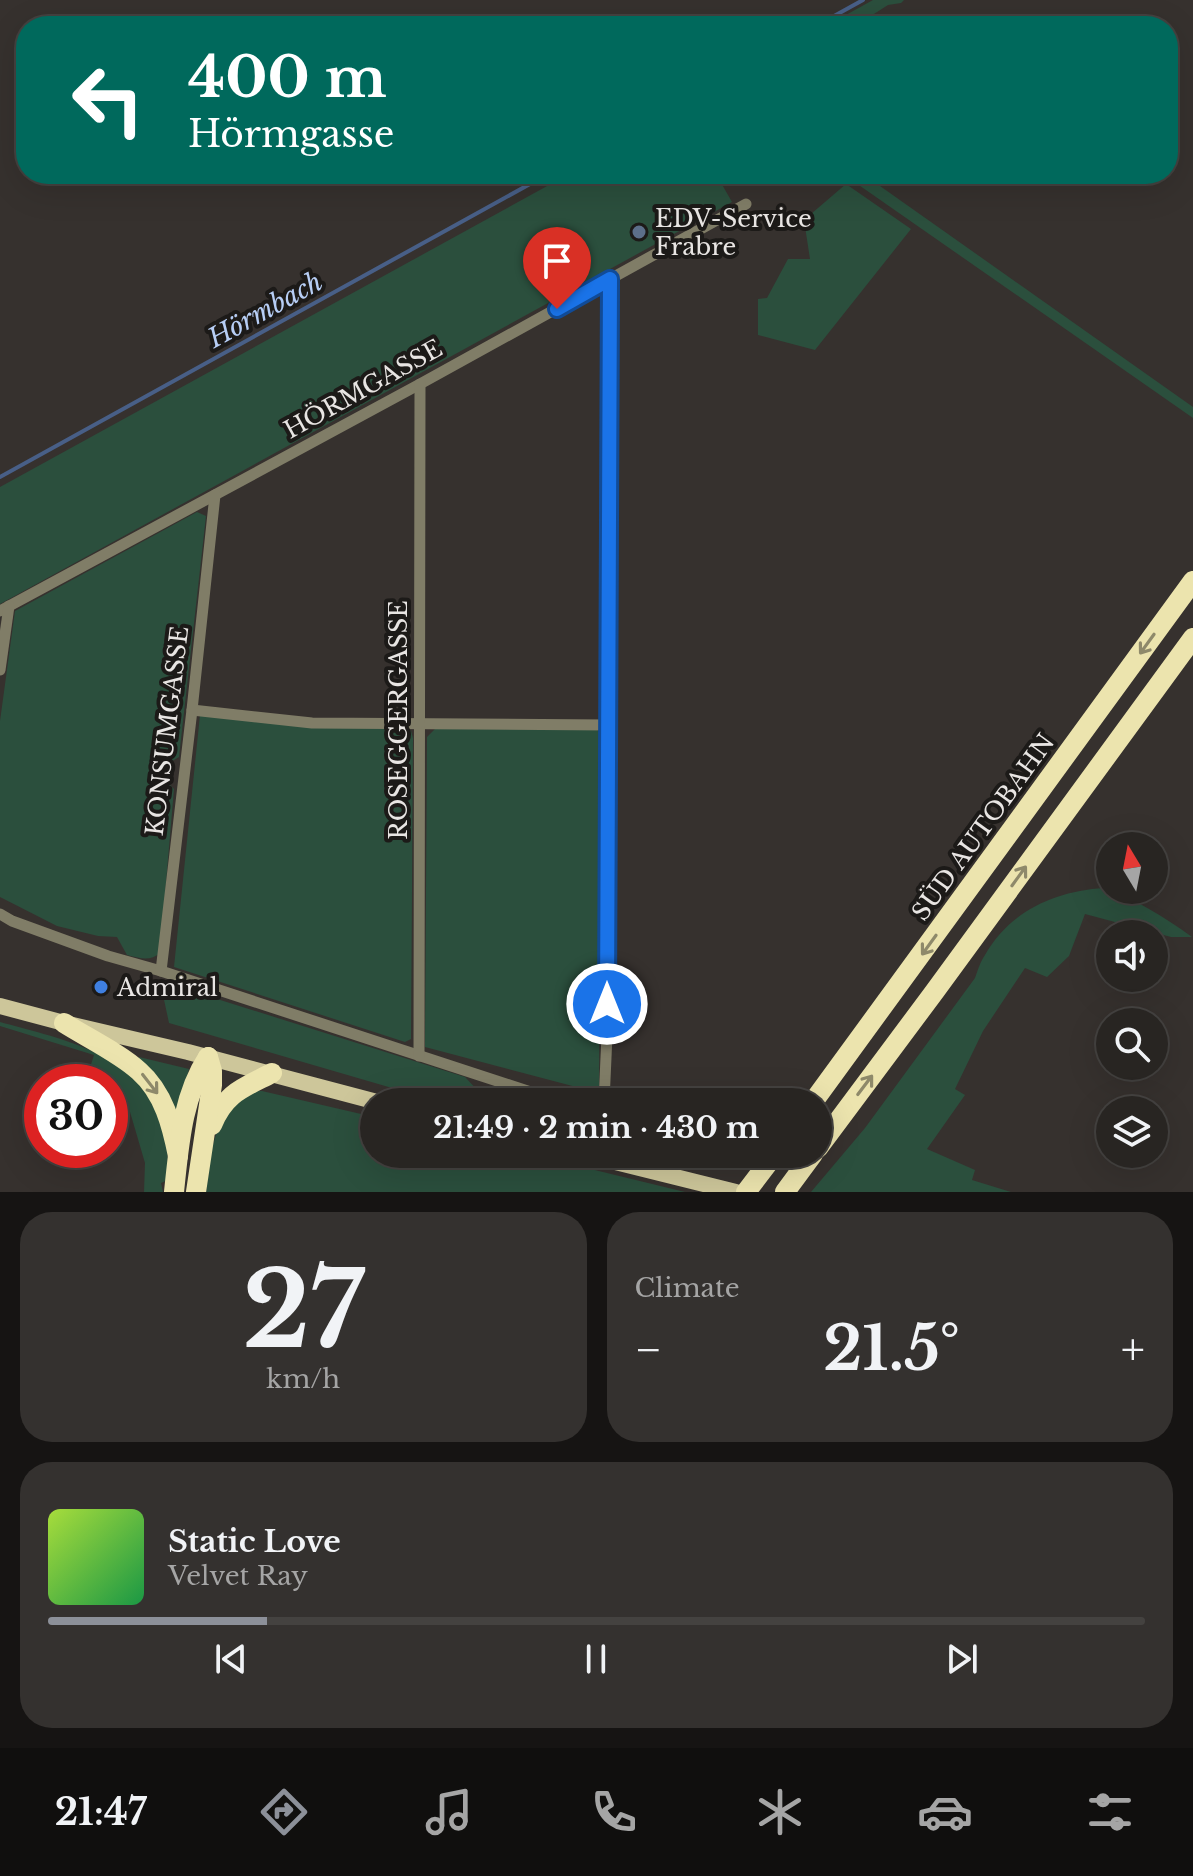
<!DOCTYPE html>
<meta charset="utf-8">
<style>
body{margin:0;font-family:"Libre Baskerville",serif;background:#34312f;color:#f1f3f6;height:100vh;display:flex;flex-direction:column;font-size:30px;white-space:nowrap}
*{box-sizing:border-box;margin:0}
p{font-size:26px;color:#a5a5a5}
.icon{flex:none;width:44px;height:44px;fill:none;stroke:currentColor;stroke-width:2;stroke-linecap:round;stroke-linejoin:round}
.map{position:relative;height:1192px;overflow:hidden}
.panel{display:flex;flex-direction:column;gap:20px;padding:20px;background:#161413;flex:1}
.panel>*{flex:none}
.banner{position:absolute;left:16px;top:16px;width:1162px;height:168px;border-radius:32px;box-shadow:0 8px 32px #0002,0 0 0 2px #444240;background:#00695c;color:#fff;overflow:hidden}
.needle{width:52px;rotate:350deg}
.tools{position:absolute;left:1096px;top:832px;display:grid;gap:16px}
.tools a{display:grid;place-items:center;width:72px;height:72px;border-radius:50%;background:#282522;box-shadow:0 8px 32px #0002,0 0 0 2px #444240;font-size:40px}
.speed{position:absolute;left:24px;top:1064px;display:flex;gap:16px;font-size:40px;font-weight:700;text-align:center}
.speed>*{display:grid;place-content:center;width:104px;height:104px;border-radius:50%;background:#282522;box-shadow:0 8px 32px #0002,0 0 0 2px #444240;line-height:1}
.speed .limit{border:12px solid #d22;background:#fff;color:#111}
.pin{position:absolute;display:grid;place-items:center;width:68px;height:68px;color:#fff;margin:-82px -34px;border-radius:50% 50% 50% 0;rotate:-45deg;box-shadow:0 0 8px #0007}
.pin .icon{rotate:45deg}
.me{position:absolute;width:88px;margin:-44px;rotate:0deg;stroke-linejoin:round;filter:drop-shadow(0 0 6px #0008)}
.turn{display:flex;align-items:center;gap:28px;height:168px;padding:0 40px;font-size:36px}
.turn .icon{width:104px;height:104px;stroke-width:2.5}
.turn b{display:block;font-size:56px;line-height:68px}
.big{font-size:60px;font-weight:700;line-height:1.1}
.panel .tile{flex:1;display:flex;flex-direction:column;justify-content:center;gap:12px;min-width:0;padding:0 28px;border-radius:32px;background:#34312f}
.panel .dial{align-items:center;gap:0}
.dial b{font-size:104px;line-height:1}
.song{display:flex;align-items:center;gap:24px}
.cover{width:96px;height:96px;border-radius:12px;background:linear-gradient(135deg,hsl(80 70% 55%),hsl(140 70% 35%))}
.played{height:8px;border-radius:4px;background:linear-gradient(90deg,#8c9099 20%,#444240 20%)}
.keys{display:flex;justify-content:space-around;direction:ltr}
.heat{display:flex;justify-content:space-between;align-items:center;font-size:44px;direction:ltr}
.panel .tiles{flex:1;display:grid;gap:20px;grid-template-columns:1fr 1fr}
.tile:last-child{grid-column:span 2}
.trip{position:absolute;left:360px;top:1088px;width:472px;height:80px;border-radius:40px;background:#282522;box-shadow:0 8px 32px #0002,0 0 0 2px #444240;font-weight:700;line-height:80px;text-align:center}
.menu{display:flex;height:128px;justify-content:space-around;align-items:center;background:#100f0e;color:#a5a5a5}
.menu .icon{width:56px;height:56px}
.menu .selected{color:#8c9099}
.menu b{font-size:36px;color:#f1f3f6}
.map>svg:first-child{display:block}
.green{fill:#2b4f3d}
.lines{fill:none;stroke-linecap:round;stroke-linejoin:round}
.stream{stroke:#485f87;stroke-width:4}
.minor{stroke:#807d67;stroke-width:11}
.primary{stroke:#cdc69a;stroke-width:16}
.motorway{stroke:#ece4ae;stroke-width:20}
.oneway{stroke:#8e896a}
.route-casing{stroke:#114b97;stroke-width:20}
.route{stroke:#1a73e8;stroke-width:14}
.service-dot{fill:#5c6f8a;stroke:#1c1a18;stroke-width:3}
.shop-dot{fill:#3f7fe0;stroke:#1c1a18;stroke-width:3}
.labels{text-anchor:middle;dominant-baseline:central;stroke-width:8;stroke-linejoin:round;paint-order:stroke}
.poi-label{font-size:24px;fill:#e8e5e3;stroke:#1c1a18;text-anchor:start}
.street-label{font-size:24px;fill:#e8e5e3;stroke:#1c1a18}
.water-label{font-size:26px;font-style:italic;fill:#b7cef5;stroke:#1c1a18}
</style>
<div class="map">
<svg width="1193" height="1192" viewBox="0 0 1193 1192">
<rect width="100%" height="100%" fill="#36312e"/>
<g class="green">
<polygon points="873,0 904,0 901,3 888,5 855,26 826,26"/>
<polygon points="569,174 716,174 732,202 0,604 0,487"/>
<polygon points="843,174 863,174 1193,407 1193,418"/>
<polygon points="846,184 911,229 815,350 758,335 758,299 767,298 788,259 810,259 804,220"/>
<path d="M197 512 206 516 179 757 169 763 167 782 174 789 160 953C150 962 139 958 127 955L117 937 98 936 57 926 0 897V721L15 611Z"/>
<polygon points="200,715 403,728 411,731 413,738 411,1039 405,1042 174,967"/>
<polygon points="436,728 596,729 601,734 599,1093 425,1047 427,737"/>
<path d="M1104 888C1137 900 1163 916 1192 937H1171L1085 914 1069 956 1047 977 1025 968 983 1031 955 1089 965 1095 927 1149 975 1170 972 1180 1011 1192H811L865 1128 975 978C978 970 980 962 985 955 1010 911 1055 891 1104 888Z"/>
<polygon points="160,981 465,1077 481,1094 494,1102 440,1102 169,1023"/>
<path d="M0 1022C55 1037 129 1052 157 1107 168 1129 168 1156 168 1180L161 1183 163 1192H144L145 1163 128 1105 125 1098 110 1086V1082H104L89 1071 94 1055 0 1026Z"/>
<polygon points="139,1057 189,1069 177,1119 139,1059"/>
<polygon points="250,1091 262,1091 374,1117 374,1154 529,1154 685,1192 206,1192 212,1148 222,1114"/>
</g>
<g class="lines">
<g class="stream">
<polyline points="816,26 863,0"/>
<polyline points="0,477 548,174"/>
</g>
<g class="minor">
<polyline points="0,611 420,384 746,204"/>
<polyline points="0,670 9,606"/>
<polyline points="192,710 312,723 608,725"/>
<polyline points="0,914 12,921 108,956 161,971 561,1102"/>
<polyline points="161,971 192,710 215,495"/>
<polyline points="419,1056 420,384"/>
<polyline points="604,1102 607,1035 610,279"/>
</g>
<g class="primary">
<polyline points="0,1006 64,1023 188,1052 377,1102"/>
<polyline points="583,1154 736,1192"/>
</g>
<g class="motorway">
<path d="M64 1023C86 1037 121 1054 139 1071 164 1093 172 1126 178 1156"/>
<polyline points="813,1102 1193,581"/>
<path d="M212 1125C225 1093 243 1088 272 1073"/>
<polyline points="818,1148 935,991 1193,638"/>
<path d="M174 1192C179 1145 182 1097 208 1057"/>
<polyline points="196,1192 212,1085 212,1071 208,1057"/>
<polyline points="746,1192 775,1154"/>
<polyline points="785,1192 813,1154"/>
</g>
</g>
<defs><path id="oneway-shaft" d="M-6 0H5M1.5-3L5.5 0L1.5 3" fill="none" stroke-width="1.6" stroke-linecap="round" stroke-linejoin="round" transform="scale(2)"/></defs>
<g class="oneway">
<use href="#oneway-shaft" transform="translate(1147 644) rotate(126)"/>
<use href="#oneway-shaft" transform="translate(1019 876) rotate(-54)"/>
<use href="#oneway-shaft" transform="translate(929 945) rotate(126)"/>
<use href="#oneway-shaft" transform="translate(150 1084) rotate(52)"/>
<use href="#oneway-shaft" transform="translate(865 1085) rotate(-53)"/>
</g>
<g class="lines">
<g class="route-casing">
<polyline id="route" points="557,309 610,279 607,1004"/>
</g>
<use href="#route" class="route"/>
</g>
<circle class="service-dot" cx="639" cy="232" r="8"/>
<circle class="shop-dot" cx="101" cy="987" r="8"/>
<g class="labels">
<g class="poi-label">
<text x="655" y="218">EDV-Service<tspan x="655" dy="28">Frabre</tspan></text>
<text x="117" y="987">Admiral</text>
</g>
<g class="street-label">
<text transform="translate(363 389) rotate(-29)">HÖRMGASSE</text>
<text transform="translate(398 720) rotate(-90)">ROSEGGERGASSE</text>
<text transform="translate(167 731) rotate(-83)">KONSUMGASSE</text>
<text transform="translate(983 827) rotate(-54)">SÜD AUTOBAHN</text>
</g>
<g class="water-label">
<text transform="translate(265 310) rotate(-29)">Hörmbach</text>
</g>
</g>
</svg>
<div class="tools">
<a><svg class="needle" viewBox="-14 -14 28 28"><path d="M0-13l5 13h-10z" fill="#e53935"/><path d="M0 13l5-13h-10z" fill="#a5a5a5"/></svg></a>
<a><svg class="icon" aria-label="sound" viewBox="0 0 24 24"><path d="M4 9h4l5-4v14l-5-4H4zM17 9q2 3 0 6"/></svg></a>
<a><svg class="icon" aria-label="search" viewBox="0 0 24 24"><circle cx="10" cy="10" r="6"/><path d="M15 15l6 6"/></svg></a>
<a><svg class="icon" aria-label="layers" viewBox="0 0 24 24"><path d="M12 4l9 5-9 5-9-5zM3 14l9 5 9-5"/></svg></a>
</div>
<div class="speed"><div class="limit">30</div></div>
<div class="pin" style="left:557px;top:309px;background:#d93025"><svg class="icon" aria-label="arrive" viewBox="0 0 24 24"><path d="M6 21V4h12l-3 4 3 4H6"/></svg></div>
<svg class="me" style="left:607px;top:1004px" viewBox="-20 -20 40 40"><circle r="17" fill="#1a73e8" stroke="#fff" stroke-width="3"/><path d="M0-11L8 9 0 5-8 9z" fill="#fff"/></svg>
<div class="trip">21:49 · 2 min · 430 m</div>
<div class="banner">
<div class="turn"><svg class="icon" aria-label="left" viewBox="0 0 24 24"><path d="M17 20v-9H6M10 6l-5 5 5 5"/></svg><div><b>400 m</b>Hörmgasse</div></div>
</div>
</div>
<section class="panel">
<div class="tiles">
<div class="tile dial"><b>27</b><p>km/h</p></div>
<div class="tile"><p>Climate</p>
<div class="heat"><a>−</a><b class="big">21.5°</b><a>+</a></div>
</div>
<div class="tile">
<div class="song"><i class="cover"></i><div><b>Static Love</b><p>Velvet Ray</p></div></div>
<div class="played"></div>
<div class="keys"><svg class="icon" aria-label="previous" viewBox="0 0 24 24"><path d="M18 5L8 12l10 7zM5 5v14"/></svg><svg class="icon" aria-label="pause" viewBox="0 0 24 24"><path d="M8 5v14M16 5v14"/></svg><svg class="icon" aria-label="next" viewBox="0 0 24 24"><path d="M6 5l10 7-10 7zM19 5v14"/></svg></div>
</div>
</div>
</section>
<nav class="menu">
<b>21:47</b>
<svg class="icon selected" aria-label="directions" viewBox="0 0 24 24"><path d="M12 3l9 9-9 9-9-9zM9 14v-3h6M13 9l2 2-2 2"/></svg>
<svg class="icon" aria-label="music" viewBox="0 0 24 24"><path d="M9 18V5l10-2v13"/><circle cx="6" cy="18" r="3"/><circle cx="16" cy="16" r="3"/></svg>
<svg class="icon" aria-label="phone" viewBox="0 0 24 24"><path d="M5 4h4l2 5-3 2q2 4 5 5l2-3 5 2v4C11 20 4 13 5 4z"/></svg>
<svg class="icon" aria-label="climate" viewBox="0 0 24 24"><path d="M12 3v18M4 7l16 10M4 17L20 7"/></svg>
<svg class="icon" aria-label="car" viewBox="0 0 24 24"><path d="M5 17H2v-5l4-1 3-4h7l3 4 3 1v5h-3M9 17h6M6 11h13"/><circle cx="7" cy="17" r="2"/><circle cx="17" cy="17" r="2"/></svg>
<svg class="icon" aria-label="filters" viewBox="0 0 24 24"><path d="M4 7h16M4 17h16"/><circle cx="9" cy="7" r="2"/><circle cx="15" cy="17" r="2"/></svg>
</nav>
